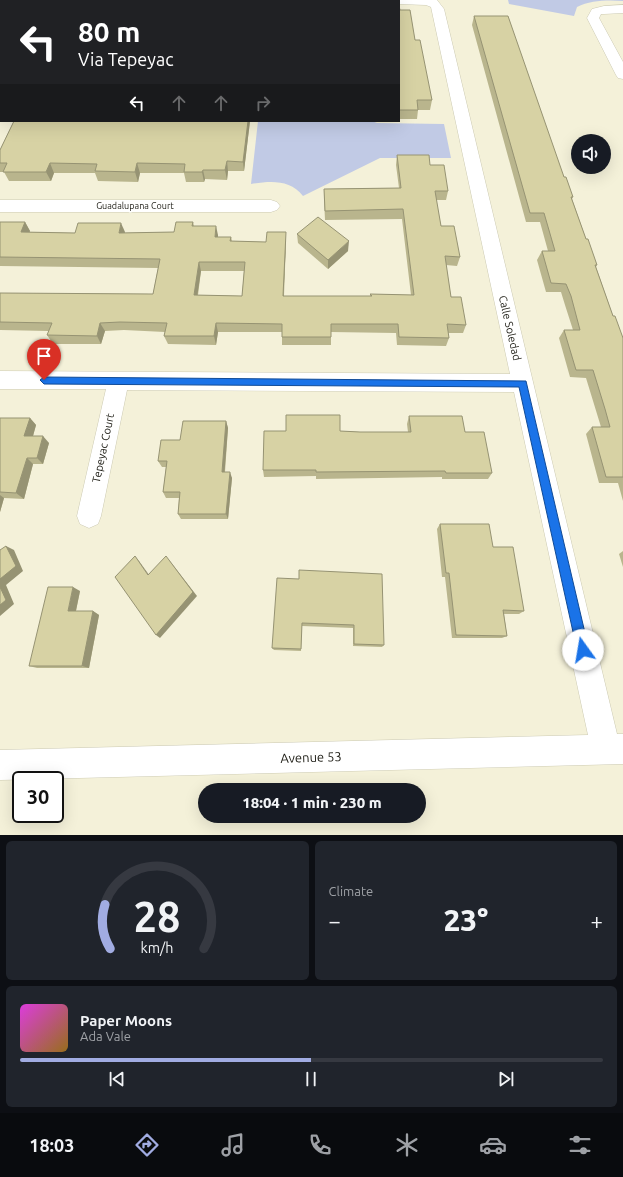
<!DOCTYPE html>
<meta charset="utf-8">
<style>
body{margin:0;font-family:Ubuntu,sans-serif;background:#20242c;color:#f1f3f6;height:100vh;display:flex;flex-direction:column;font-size:15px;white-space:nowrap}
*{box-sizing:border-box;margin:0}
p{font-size:13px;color:#9ea1a6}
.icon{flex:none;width:22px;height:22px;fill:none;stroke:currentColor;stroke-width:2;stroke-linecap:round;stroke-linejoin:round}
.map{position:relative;height:835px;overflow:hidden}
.sheet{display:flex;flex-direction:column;gap:6px;padding:6px;background:#0d0f14;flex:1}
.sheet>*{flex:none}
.top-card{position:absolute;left:0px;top:0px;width:400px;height:122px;box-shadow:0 4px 16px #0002;background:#202124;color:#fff;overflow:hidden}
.fabs{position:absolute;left:571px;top:134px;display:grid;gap:8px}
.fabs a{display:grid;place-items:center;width:40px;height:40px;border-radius:50%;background:#171b24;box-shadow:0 4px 16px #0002;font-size:20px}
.speed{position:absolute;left:12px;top:771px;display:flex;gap:8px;font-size:20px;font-weight:700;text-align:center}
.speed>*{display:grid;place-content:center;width:52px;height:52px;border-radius:50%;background:#171b24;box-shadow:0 4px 16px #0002;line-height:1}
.speed .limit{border:2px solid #111;border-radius:6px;background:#fff;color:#111}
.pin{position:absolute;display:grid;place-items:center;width:34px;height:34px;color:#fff;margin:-41px -17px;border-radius:50% 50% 50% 0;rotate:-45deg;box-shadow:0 0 4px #0007}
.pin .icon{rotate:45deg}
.me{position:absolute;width:44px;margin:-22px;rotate:347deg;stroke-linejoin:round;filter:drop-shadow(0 0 3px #0008)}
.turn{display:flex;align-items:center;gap:14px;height:84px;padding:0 12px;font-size:18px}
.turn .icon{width:52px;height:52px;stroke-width:2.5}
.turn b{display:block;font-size:28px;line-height:34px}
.lanes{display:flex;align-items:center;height:38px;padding:0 12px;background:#0003;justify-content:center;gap:20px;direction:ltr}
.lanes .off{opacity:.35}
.big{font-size:30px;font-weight:800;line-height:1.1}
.sheet .widget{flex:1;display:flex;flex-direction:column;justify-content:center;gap:6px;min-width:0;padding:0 14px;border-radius:6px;background:#20242c}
.sheet .dial{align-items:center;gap:0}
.dial svg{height:104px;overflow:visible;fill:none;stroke:#363941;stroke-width:7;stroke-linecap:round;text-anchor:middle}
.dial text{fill:#f1f3f6;stroke:none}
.song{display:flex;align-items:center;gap:12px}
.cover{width:48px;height:48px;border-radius:6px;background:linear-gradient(135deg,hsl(300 70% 55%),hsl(40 70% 35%))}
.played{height:4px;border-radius:2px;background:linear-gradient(90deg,#a1ace2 50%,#363941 50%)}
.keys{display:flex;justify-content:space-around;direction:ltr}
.heat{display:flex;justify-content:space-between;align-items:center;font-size:22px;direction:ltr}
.sheet .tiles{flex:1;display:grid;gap:6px;grid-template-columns:1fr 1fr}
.widget:last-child{grid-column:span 2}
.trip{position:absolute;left:198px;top:783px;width:228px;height:40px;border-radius:20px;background:#171b24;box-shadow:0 4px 16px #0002;font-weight:800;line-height:40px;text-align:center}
.tab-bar{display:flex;height:64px;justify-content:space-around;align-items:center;background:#090b0e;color:#9ea1a6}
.tab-bar .icon{width:28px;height:28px}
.tab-bar .on{color:#a1ace2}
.tab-bar b{font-size:18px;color:#f1f3f6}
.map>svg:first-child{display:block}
.green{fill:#c1cae5}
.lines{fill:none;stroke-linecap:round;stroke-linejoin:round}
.minor-casing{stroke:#cccab3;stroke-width:1}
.minor{fill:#fff;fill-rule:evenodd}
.wall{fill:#b9b58d;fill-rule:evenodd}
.shaded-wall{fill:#969373}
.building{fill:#d7d2a4;stroke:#969373;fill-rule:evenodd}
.route{fill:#1a73e8;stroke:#114b97}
.labels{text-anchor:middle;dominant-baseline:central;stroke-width:3;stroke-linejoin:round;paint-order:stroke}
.far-street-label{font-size:9px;fill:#1b1a12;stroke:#fff}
.street-label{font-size:11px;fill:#1b1a12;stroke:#fff}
.near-street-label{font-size:13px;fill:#1b1a12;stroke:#fff}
</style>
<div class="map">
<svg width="623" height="835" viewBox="0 0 623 835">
<rect width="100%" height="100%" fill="#f4f1d9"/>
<g class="green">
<path d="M508 0H623V1C608 0 591 0 577 7L574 16 509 4Z"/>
<path d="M258 121H372L377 123 444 124 451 158H380L303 196C290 179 270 181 251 184Z"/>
</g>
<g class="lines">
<g class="minor-casing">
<g id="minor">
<rect x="39" y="0" width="12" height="1"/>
<polygon points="362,0 437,0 444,9 617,734 623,734 623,764 0,780 0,750 588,735 514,392 127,390 101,516 98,524 89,528 80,524 77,516 106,389 0,389 0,371 510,374 431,7 426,5 399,4 399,1"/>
<polygon points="623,5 623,13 604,14 601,14 599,18 623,62 623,79 618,78 616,75 587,18 592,9 604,6"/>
<polygon points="0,200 271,200 277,202 280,206 277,210 271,212 0,212"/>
</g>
</g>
<use href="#minor" class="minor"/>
</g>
<g class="wall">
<polygon points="399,6 400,10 415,40 432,100 430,110 418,110 417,119 399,119"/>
<polygon points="474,16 564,177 573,197 572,199 586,239 597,265 596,267 613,316 623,338 623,501 618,483 599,483 586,434 592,427 601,427 586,378 570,377 559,338 564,330 573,330 565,305 561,292 546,292 537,260 542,251 548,251 540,222 526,222 472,25"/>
<polygon points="14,121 250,121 244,171 228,171 227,180 205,179 204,182 186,182 184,173 140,173 138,182 98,181 95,173 54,173 51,181 9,181 4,172 0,172 0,150"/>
<path d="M397 155 430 165 448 191 446 200H436L441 226 460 257 457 266 446 265 451 297 466 325 463 333H448L449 338 446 346 397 345 396 333 331 332V345H282V332H218L216 345 168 344 164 336 165 332 124 330 105 331 101 344H53L47 335 49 331 0 330V293L153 294 158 268 0 266V222H25L30 231 29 232 75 233 125 232V233L174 232 193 222 194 226 218 235V237H231L232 241 266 242 286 241 284 296H370V294L411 295 402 219 325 220 324 199V189L399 188 396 165ZM201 271H244L242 296 198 295Z"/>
<polygon points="297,234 348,251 328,269 298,243"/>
<polygon points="409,416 465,432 492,473 488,479 442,479 442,477 316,479 316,476 264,477 263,470 340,431 360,432 408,432 407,424"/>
<polygon points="0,418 30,418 36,425 33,436 49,443 43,464 33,464 24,499 4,498 0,512"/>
<polygon points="226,421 228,428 225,472 232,478 228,519 181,519 178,514 179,498 166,498 163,492 166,467 162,467 158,461 180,440"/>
<polygon points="440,524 493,547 524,611 519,614 504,614 507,636 502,638 452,638 445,577 442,577 437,529"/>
<polygon points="623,551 623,567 619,554"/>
<polygon points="299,579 384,645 382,647 353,646 353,628 302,626 301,651 274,650 272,648"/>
<polygon points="80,591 76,611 93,611 99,615 89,668 37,668 29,666"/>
</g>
<g class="shaded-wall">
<polygon points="114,0 120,0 119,1 113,1"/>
<polygon points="248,121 250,121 244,171 243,162"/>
<polygon points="227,161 228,171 227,180 225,170"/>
<polygon points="50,163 54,173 51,181 46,172"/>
<polygon points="137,163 140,173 138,182 135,172"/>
<polygon points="203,170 205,179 204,182 202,172"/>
<polygon points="25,222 30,231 26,241 21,232"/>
<polygon points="121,223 125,232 122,242 119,233"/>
<polygon points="216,226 218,235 217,246 215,237"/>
<polygon points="286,232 286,241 283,304 283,296"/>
<polygon points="349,241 348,251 328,269 328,260"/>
<polygon points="199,262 201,271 196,304 194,295"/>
<polygon points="100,323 105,331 101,344 97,336"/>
<polygon points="216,323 218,332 216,345 214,336"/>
<polygon points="30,418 36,425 31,443 24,436"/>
<polygon points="226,421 228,428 224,478 222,472"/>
<polygon points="43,436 49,443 43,464 37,458"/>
<polygon points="27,458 33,464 24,499 16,493"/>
<polygon points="230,472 232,478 228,519 226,514"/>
<polygon points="0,495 4,498 0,512"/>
<polygon points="6,546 14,550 23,571 6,585 14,604 0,616 0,579"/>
<polygon points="135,556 139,561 152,579 148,575"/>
<polygon points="169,560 197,596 160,638 156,635"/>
<polygon points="73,587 80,591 75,615 68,611"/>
<polygon points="93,611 99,615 89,668 82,666"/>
</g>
<g class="building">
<polygon points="83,0 114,0 113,1 82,1"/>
<rect x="149" y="0" width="249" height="1"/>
<polygon points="399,6 400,10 410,10 415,40 420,40 432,100 417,100 418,110 399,110"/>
<polygon points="474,16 508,16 564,177 566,177 573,197 571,197 586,239 588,239 597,265 595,265 613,316 615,316 623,338 623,477 606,477 592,427 610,427 605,409 593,370 576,370 564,330 580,330 571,296 566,284 551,283 542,251 555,251 544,213 530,213"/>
<polygon points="14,121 248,121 243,162 227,161 225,170 203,170 202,172 184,172 185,164 137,163 135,172 95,171 97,164 50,163 46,172 3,172 7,163 0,163 0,150"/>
<path d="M397 155H429L430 165H444L448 191H435L441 226H454L460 257 445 256 451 297H461L466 325 447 324 449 338 399 337 398 324H331V337H282V324L216 323 214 336H164L167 323 120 322 100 323 97 336 47 335 52 323 0 322V293L153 294 160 259 0 257V222H25L21 232 75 233 78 223H121L119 233 174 232 176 222H193L192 226H216L215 237H231L230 241 266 242 267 232H286L283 296H372L370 294 414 295 403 209 325 211 324 189 401 188ZM199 262H245L242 296 194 295Z"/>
<polygon points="318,217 349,241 328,260 297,234"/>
<polygon points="286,415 340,415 340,431 360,432 411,432 409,416 462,416 465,432 484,432 492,473 446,473 445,471 316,472 316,470 263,470 264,431 286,431"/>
<polygon points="0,418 30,418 24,436 43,436 37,458 27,458 16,493 0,492"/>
<polygon points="183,421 226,421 222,472 230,472 226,514 178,514 180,492 163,492 167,461 158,461 161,440 180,440"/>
<polygon points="440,524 489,524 493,547 513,547 524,611 503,610 507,636 456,635 449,573 446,573"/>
<polygon points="6,546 16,566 0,579 0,550"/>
<polygon points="135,556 148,575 166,556 193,592 156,635 115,577"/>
<polygon points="299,570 382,574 384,645 354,644 354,625 302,623 301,649 272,648 277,578 299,579"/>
<polygon points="0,587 6,600 0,605"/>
<polygon points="48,587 73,587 68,611 93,611 82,666 29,666"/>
</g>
<polygon class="route" points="44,377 526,381 589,650 587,654 583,656 579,654 577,650 519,387 44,384 40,380"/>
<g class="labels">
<g class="far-street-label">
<text x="135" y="206">Guadalupana Court</text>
</g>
<g class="street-label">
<text transform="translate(510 328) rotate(77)">Calle Soledad</text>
<text transform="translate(103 448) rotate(-78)">Tepeyac Court</text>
</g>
<g class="near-street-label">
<text transform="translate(311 757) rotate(-2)">Avenue 53</text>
</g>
</g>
</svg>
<div class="fabs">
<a><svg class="icon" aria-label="sound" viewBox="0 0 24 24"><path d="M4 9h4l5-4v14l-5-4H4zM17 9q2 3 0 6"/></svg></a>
</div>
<div class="speed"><div class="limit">30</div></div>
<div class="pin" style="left:44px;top:380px;background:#d93025"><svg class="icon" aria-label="arrive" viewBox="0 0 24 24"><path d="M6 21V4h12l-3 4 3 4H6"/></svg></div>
<svg class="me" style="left:583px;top:650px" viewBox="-20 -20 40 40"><circle r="19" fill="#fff"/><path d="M0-13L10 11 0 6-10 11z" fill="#1a73e8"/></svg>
<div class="trip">18:04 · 1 min · 230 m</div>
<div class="top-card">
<div class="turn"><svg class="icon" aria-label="left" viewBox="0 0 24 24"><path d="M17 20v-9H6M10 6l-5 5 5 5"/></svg><div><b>80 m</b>Via Tepeyac</div></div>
<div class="lanes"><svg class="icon" aria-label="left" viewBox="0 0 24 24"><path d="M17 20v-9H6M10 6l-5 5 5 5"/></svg><svg class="icon off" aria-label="ahead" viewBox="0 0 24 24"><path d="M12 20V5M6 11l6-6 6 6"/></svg><svg class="icon off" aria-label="ahead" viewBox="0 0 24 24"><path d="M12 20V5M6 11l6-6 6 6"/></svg><svg class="icon off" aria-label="right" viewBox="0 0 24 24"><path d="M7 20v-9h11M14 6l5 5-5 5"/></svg></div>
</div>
</div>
<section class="sheet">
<div class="tiles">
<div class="widget dial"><svg viewBox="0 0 100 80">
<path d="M14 69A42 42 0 1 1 86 69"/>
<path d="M14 69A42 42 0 0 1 10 35" stroke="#a1ace2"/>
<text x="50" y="56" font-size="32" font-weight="700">28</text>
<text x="50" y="72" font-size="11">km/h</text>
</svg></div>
<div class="widget"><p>Climate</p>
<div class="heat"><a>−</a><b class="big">23°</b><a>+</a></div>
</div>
<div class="widget">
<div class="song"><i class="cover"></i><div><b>Paper Moons</b><p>Ada Vale</p></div></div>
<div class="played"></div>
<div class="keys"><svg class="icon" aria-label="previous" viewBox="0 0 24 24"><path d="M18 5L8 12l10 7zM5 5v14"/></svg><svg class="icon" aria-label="pause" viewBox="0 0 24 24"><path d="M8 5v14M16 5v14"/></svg><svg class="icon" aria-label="next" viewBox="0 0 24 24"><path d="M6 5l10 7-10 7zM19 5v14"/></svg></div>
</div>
</div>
</section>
<nav class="tab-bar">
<b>18:03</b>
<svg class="icon on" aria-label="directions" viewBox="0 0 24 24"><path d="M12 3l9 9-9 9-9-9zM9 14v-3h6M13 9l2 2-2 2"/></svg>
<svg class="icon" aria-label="music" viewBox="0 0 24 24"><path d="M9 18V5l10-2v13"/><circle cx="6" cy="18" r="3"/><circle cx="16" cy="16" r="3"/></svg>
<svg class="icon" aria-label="phone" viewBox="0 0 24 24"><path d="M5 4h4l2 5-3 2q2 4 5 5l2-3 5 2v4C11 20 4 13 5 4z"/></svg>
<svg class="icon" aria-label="climate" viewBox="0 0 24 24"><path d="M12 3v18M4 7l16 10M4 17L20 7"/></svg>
<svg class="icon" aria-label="car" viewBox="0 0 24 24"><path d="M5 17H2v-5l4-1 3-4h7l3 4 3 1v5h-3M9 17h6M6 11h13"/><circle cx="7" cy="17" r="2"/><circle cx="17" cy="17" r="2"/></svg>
<svg class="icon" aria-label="filters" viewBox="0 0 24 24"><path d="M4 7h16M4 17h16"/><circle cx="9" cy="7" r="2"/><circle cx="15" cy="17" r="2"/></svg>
</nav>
